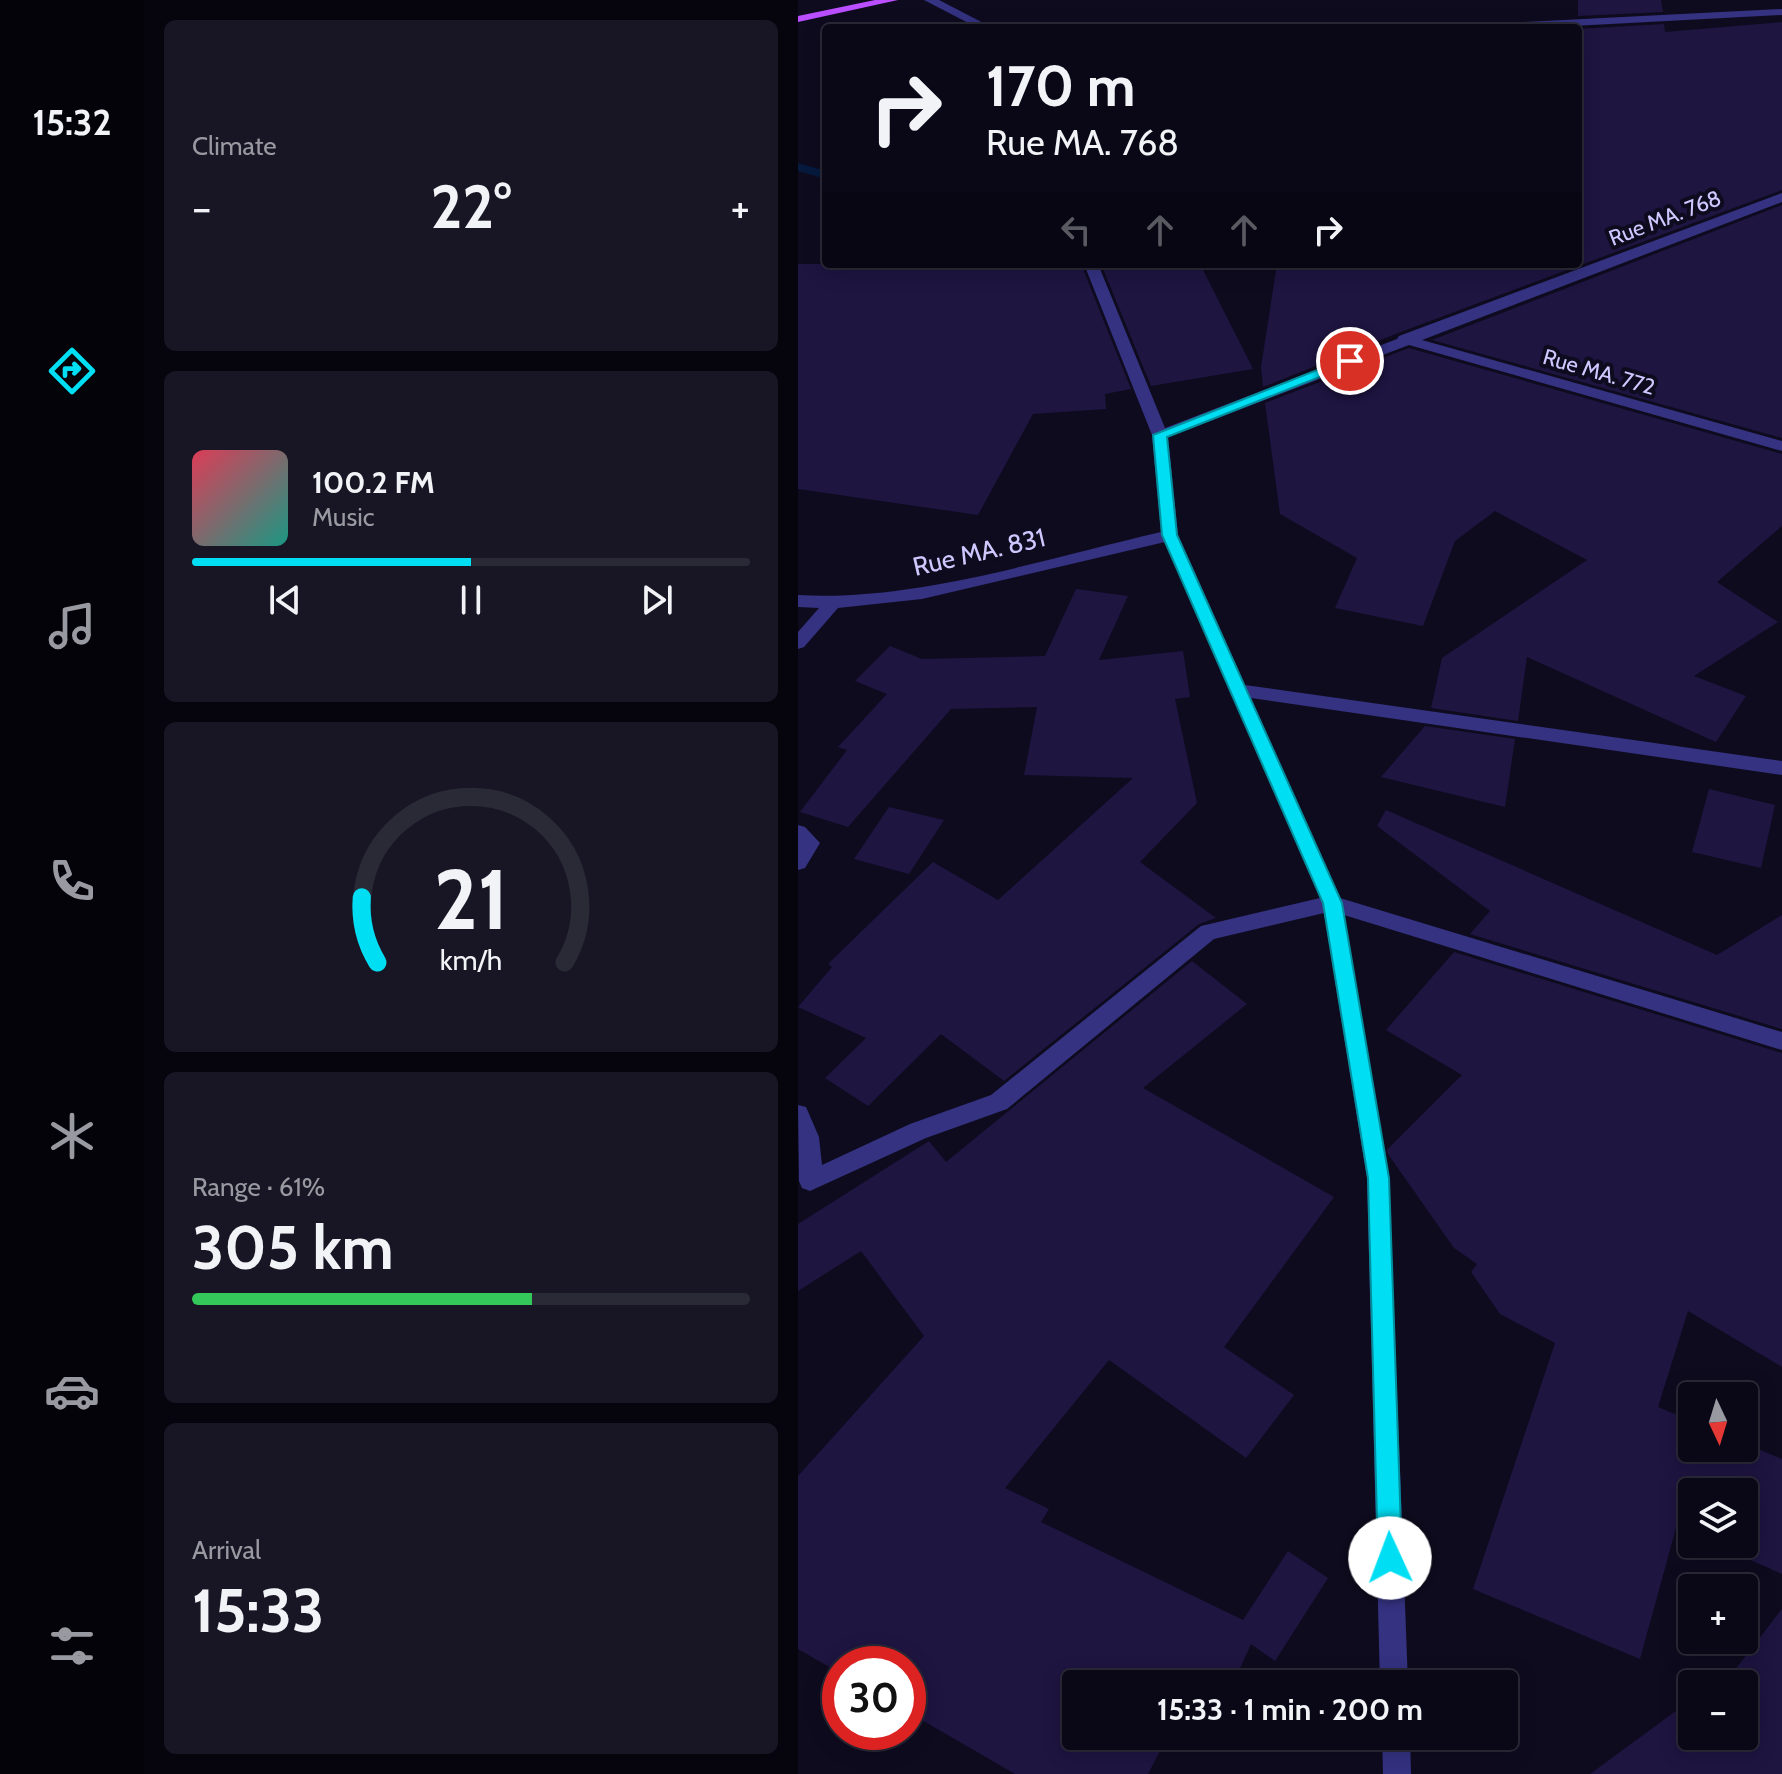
<!DOCTYPE html>
<meta charset="utf-8">
<style>
body{margin:0;font-family:Cabin,sans-serif;background:#181624;color:#f1f3f6;height:100vh;display:flex;flex-direction:column;font-size:30px;white-space:nowrap}
*{box-sizing:border-box;margin:0}
p{font-size:26px;color:#999aa1}
.icon{flex:none;width:44px;height:44px;fill:none;stroke:currentColor;stroke-width:2;stroke-linecap:round;stroke-linejoin:round}
.map{position:relative;flex:1;overflow:hidden}
.details{display:flex;flex-direction:column;gap:20px;padding:20px;background:#06040d;width:654px}
.details>*{flex:none}
.hud{position:absolute;left:24px;top:24px;width:760px;height:244px;border-radius:8px;box-shadow:0 4px 20px #0003,0 0 0 2px #2a2936;background:#0a0817;color:#f1f3f6;overflow:hidden}
.needle{width:52px;rotate:176deg}
.controls{position:absolute;left:880px;top:1382px;display:grid;gap:16px}
.controls a{display:grid;place-items:center;width:80px;height:80px;border-radius:8px;background:#0a0817;box-shadow:0 4px 20px #0003,0 0 0 2px #2a2936;font-size:40px}
.speed{position:absolute;left:24px;top:1646px;display:flex;gap:16px;font-size:40px;font-weight:700;text-align:center}
.speed>*{display:grid;place-content:center;width:104px;height:104px;border-radius:50%;background:#0a0817;box-shadow:0 4px 20px #0003,0 0 0 2px #2a2936;line-height:1}
.speed .limit{border:12px solid #d22;background:#fff;color:#111}
.pin{position:absolute;display:grid;place-items:center;width:68px;height:68px;color:#fff;margin:-34px;border:4px solid #fff;border-radius:50%;box-shadow:0 2px 8px #0007}
.me{position:absolute;width:88px;margin:-44px;rotate:358deg;stroke-linejoin:round;filter:drop-shadow(0 0 6px #0008)}
.turn{display:flex;align-items:center;gap:28px;height:168px;padding:0 32px;font-size:36px}
.turn .icon{width:104px;height:104px;stroke-width:2.5}
.turn b{display:block;font-size:56px;line-height:68px}
.lanes{display:flex;align-items:center;height:76px;padding:0 32px;background:#0003;justify-content:center;gap:40px;direction:ltr}
.lanes .off{opacity:.35}
.big{font-size:60px;font-weight:700;line-height:1.1}
.details .card{flex:1;display:flex;flex-direction:column;justify-content:center;gap:12px;min-width:0;padding:0 28px;border-radius:12px;background:#181624}
.details .dial{align-items:center;gap:0}
.dial svg{height:208px;overflow:visible;fill:none;stroke:#2a2936;stroke-width:7;stroke-linecap:round;text-anchor:middle}
.dial text{fill:#f1f3f6;stroke:none}
.song{display:flex;align-items:center;gap:24px}
.cover{width:96px;height:96px;border-radius:12px;background:linear-gradient(135deg,hsl(350 70% 55%),hsl(170 70% 35%))}
.played{height:8px;border-radius:4px;background:linear-gradient(90deg,#00def3 50%,#2a2936 50%)}
.keys{display:flex;justify-content:space-around;direction:ltr}
.heat{display:flex;justify-content:space-between;align-items:center;font-size:44px;direction:ltr}
.charge{height:12px;border-radius:6px;background:linear-gradient(90deg,#34c759 61%,#2a2936 0)}
.trip{position:absolute;left:264px;top:1670px;width:456px;height:80px;border-radius:8px;background:#0a0817;box-shadow:0 4px 20px #0003,0 0 0 2px #2a2936;font-weight:700;line-height:80px;text-align:center}
main{display:flex;flex:1;min-height:0}
.tab-bar{display:flex;flex-direction:column;width:144px;justify-content:space-around;align-items:center;background:#040309;color:#999aa1}
.tab-bar .icon{width:56px;height:56px}
.tab-bar .selected{color:#00def3}
.tab-bar b{font-size:36px;color:#f1f3f6}
.map>svg:first-child{display:block}
.lines{fill:none;stroke-linecap:round;stroke-linejoin:round}
.stream{fill:#051a3d;fill-rule:evenodd}
.building{fill:#1e1541}
.minor{fill:#343281;fill-rule:evenodd}
.major{fill:#bb4fff;fill-rule:evenodd}
.route{fill:#00def3;stroke:#00909e;stroke-width:2}
.labels{text-anchor:middle;dominant-baseline:central;stroke-width:8;stroke-linejoin:round;paint-order:stroke}
.far-street-label{font-size:22px;fill:#cec8ff;stroke:#0e0b1f}
.street-label{font-size:26px;fill:#cec8ff;stroke:#0e0b1f}
</style>
<main>
<nav class="tab-bar">
<b>15:32</b>
<svg class="icon selected" aria-label="directions" viewBox="0 0 24 24"><path d="M12 3l9 9-9 9-9-9zM9 14v-3h6M13 9l2 2-2 2"/></svg>
<svg class="icon" aria-label="music" viewBox="0 0 24 24"><path d="M9 18V5l10-2v13"/><circle cx="6" cy="18" r="3"/><circle cx="16" cy="16" r="3"/></svg>
<svg class="icon" aria-label="phone" viewBox="0 0 24 24"><path d="M5 4h4l2 5-3 2q2 4 5 5l2-3 5 2v4C11 20 4 13 5 4z"/></svg>
<svg class="icon" aria-label="climate" viewBox="0 0 24 24"><path d="M12 3v18M4 7l16 10M4 17L20 7"/></svg>
<svg class="icon" aria-label="car" viewBox="0 0 24 24"><path d="M5 17H2v-5l4-1 3-4h7l3 4 3 1v5h-3M9 17h6M6 11h13"/><circle cx="7" cy="17" r="2"/><circle cx="17" cy="17" r="2"/></svg>
<svg class="icon" aria-label="filters" viewBox="0 0 24 24"><path d="M4 7h16M4 17h16"/><circle cx="9" cy="7" r="2"/><circle cx="15" cy="17" r="2"/></svg>
</nav>
<section class="details">
<div class="card"><p>Climate</p>
<div class="heat"><a>−</a><b class="big">22°</b><a>+</a></div>
</div>
<div class="card">
<div class="song"><i class="cover"></i><div><b>100.2 FM</b><p>Music</p></div></div>
<div class="played"></div>
<div class="keys"><svg class="icon" aria-label="previous" viewBox="0 0 24 24"><path d="M18 5L8 12l10 7zM5 5v14"/></svg><svg class="icon" aria-label="pause" viewBox="0 0 24 24"><path d="M8 5v14M16 5v14"/></svg><svg class="icon" aria-label="next" viewBox="0 0 24 24"><path d="M6 5l10 7-10 7zM19 5v14"/></svg></div>
</div>
<div class="card dial"><svg viewBox="0 0 100 80">
<path d="M14 69A42 42 0 1 1 86 69"/>
<path d="M14 69A42 42 0 0 1 8 44" stroke="#00def3"/>
<text x="50" y="56" font-size="32" font-weight="700">21</text>
<text x="50" y="72" font-size="11">km/h</text>
</svg></div>
<div class="card"><p>Range · 61%</p><b class="big">305 km</b><div class="charge"></div></div>
<div class="card"><p>Arrival</p><b class="big">15:33</b></div>
</section>
<div class="map">
<svg width="984" height="1774" viewBox="0 0 984 1774">
<rect width="100%" height="100%" fill="#0e0b1f"/>
<g class="lines">
<polygon class="stream" points="0,163 28,171 28,179 0,171"/>
</g>
<g class="building">
<polygon points="780,0 863,0 865,12 780,16"/>
<polygon points="984,22 984,190 600,333 465,387 463,367 479,264 780,264 780,29 866,24 867,32"/>
<polygon points="984,205 984,438 634,340"/>
<polygon points="0,264 283,264 333,389 307,394 308,409 235,414 180,515 0,489"/>
<polygon points="303,264 402,264 455,369 353,386"/>
<polygon points="611,348 984,454 984,526 919,582 980,622 896,676 948,696 918,742 729,657 720,721 633,708 644,658 789,560 697,511 657,541 625,626 537,608 559,558 482,514 467,403"/>
<polygon points="278,589 330,596 301,660 385,651 392,697 377,699 399,803 342,862 418,918 401,924 206,1081 143,1034 70,1106 27,1078 68,1038 0,1007 34,967 30,964 135,862 200,900 335,778 226,775 239,707 153,709 50,827 2,812 49,750 40,747 89,694 57,681 92,646 124,659 247,656"/>
<polygon points="627,726 717,739 707,807 583,777"/>
<polygon points="911,789 977,805 963,868 894,852"/>
<polygon points="91,807 146,820 111,874 56,859"/>
<polygon points="588,810 919,955 984,915 984,1029 672,934 692,911 579,826"/>
<polygon points="656,952 984,1053 984,1367 890,1311 860,1407 894,1421 894,1448 946,1448 946,1443 984,1459 984,1574 916,1544 946,1544 946,1492 894,1492 894,1535 878,1528 842,1659 675,1589 757,1343 702,1314 673,1272 679,1264 656,1248 590,1154 589,1150 664,1075 588,1030"/>
<polygon points="394,961 449,1004 345,1088 536,1197 426,1347 496,1395 448,1458 311,1360 207,1488 251,1509 243,1522 445,1620 490,1551 530,1578 477,1661 453,1644 435,1684 278,1684 278,1736 370,1736 350,1774 217,1774 110,1712 110,1664 42,1664 42,1673 0,1649 0,1476 126,1336 63,1251 0,1291 0,1224 131,1141 148,1162"/>
<polygon points="984,1609 984,1774 792,1774 882,1708 894,1725 894,1736 946,1736 946,1684 926,1684"/>
</g>
<g class="lines">
<g class="minor">
<polygon points="126,0 141,0 195,28 180,28"/>
<polygon points="984,9 984,15 737,28 663,28 669,25"/>
<path d="M984 193V202L624 340 984 441V451L611 345 370 437 380 535 447 685 984 761V775L453 698 542 898 984 1032V1050L546 915 591 1178 610 1684H582L569 1178 526 913 416 939 209 1109 128 1138 12 1191 4 1188 1 1181 0 1105 8 1107 21 1137 24 1165 112 1124 193 1095 403 926 522 898 367 542 124 599 40 608 6 647 0 649V632L21 608 0 607V595C116 602 250 558 363 532L354 435 286 264H300L367 428 599 339 601 336Z"/>
<polygon points="0,825 7,827 22,843 7,868 0,870"/>
<polygon points="584,1736 612,1736 613,1774 585,1774"/>
</g>
<polygon class="major" points="77,0 100,0 0,22 0,16"/>
</g>
<polygon class="route" points="552,357 559,361 557,363 369,437 379,535 544,903 591,1178 604,1558 601,1566 592,1570 584,1566 580,1558 570,1178 525,903 364,535 355,435"/>
<g class="labels">
<g class="far-street-label">
<text transform="translate(867 218) rotate(-21)">Rue MA. 768</text>
<text transform="translate(801 372) rotate(16)">Rue MA. 772</text>
</g>
<g class="street-label">
<text transform="translate(181 552) rotate(-13)">Rue MA. 831</text>
</g>
</g>
</svg>
<div class="controls">
<a><svg class="needle" viewBox="-14 -14 28 28"><path d="M0-13l5 13h-10z" fill="#e53935"/><path d="M0 13l5-13h-10z" fill="#999aa1"/></svg></a>
<a><svg class="icon" aria-label="layers" viewBox="0 0 24 24"><path d="M12 4l9 5-9 5-9-5zM3 14l9 5 9-5"/></svg></a>
<a>+</a>
<a>−</a>
</div>
<div class="speed"><div class="limit">30</div></div>
<div class="pin" style="left:552px;top:361px;background:#d93025"><svg class="icon" aria-label="arrive" viewBox="0 0 24 24"><path d="M6 21V4h12l-3 4 3 4H6"/></svg></div>
<svg class="me" style="left:592px;top:1558px" viewBox="-20 -20 40 40"><circle r="19" fill="#fff"/><path d="M0-13L10 11 0 6-10 11z" fill="#00def3"/></svg>
<div class="trip">15:33 · 1 min · 200 m</div>
<div class="hud">
<div class="turn"><svg class="icon" aria-label="right" viewBox="0 0 24 24"><path d="M7 20v-9h11M14 6l5 5-5 5"/></svg><div><b>170 m</b>Rue MA. 768</div></div>
<div class="lanes"><svg class="icon off" aria-label="left" viewBox="0 0 24 24"><path d="M17 20v-9H6M10 6l-5 5 5 5"/></svg><svg class="icon off" aria-label="ahead" viewBox="0 0 24 24"><path d="M12 20V5M6 11l6-6 6 6"/></svg><svg class="icon off" aria-label="ahead" viewBox="0 0 24 24"><path d="M12 20V5M6 11l6-6 6 6"/></svg><svg class="icon" aria-label="right" viewBox="0 0 24 24"><path d="M7 20v-9h11M14 6l5 5-5 5"/></svg></div>
</div>
</div>
</main>
